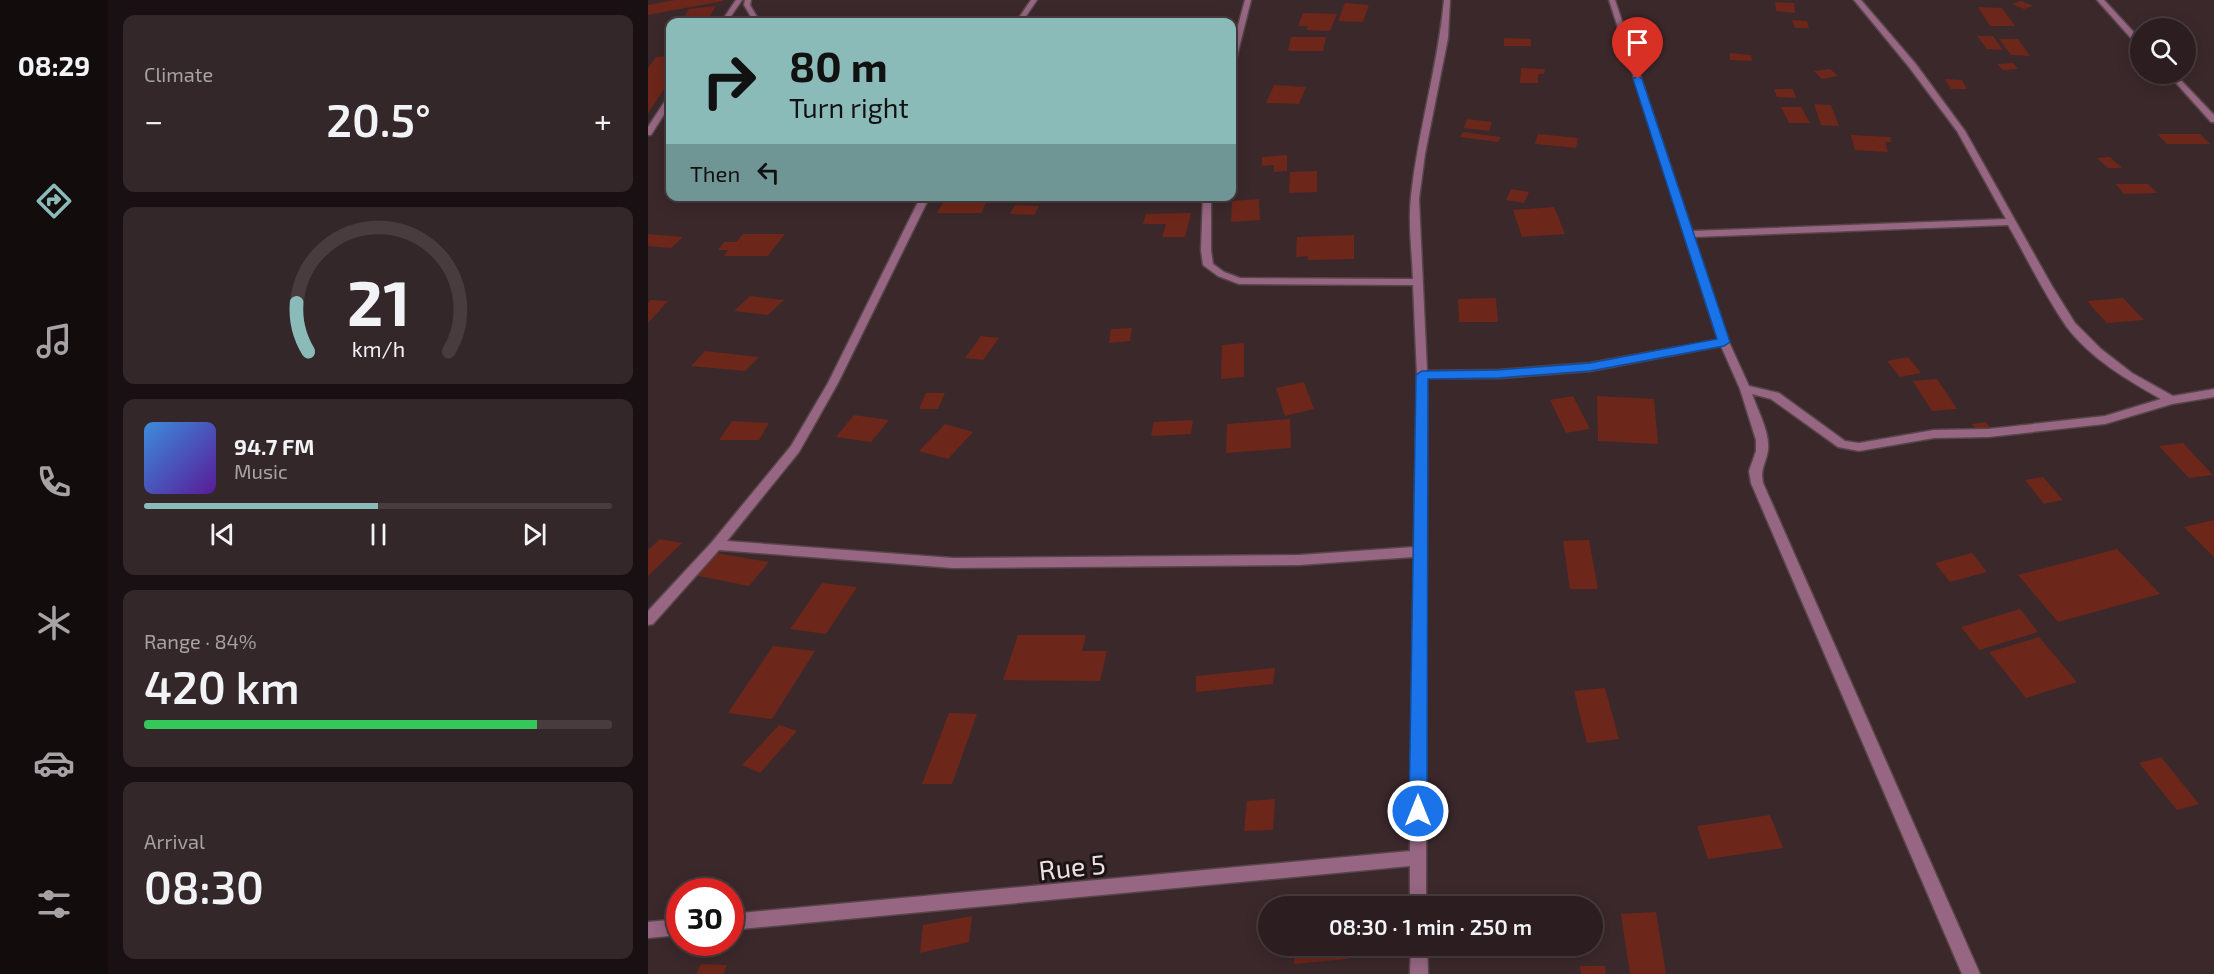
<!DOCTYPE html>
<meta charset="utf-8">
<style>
body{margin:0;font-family:"Exo 2",sans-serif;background:#342729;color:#f1f3f6;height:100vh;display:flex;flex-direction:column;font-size:22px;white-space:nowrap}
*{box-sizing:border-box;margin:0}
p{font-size:20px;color:#a6a2a5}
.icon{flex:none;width:33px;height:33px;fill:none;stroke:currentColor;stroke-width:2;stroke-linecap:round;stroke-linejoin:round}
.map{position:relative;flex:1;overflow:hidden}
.drawer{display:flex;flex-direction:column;gap:15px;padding:15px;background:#181012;width:540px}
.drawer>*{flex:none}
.banner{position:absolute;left:18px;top:18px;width:570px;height:183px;border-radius:12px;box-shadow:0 3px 15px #0003,0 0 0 2px #483c3e;background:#8bbbb9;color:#111;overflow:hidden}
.buttons{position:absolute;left:1482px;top:18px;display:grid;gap:12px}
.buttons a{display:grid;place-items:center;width:66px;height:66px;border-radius:50%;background:#2c1e20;box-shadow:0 3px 15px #0003,0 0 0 2px #483c3e;font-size:30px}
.speed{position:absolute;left:18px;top:878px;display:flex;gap:12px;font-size:30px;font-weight:700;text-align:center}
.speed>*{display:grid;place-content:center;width:78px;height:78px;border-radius:50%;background:#2c1e20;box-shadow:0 3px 15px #0003,0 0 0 2px #483c3e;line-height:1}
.speed .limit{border:9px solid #d22;background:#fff;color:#111}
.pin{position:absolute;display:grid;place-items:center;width:51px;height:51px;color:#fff;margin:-62px -26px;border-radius:50% 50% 50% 0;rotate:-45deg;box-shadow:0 0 6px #0007}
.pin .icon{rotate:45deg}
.me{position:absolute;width:66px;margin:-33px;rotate:0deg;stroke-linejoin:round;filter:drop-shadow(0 0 4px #0008)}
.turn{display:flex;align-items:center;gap:21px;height:126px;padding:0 24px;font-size:27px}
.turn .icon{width:78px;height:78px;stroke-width:2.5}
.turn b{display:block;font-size:42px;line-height:51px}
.then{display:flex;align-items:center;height:57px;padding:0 24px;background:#0003;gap:12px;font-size:22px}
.big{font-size:45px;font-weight:600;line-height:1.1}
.drawer .card{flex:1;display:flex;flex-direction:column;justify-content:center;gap:9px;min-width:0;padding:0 21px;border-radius:12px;background:#342729}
.drawer .dial{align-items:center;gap:0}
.dial svg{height:156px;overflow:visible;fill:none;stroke:#483c3e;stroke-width:7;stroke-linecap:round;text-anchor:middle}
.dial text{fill:#f1f3f6;stroke:none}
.song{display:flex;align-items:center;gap:18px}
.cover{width:72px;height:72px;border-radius:9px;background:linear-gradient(135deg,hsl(210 70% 55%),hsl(270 70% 35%))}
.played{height:6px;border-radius:3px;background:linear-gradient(90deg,#8bbbb9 50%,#483c3e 50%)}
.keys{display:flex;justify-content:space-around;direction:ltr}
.heat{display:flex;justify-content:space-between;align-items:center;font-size:33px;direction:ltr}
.charge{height:9px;border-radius:4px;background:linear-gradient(90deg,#34c759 84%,#483c3e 0)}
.trip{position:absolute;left:610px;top:896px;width:345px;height:60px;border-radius:30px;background:#2c1e20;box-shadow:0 3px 15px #0003,0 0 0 2px #483c3e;font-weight:600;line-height:60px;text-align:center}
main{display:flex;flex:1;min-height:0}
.menu{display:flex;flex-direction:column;width:108px;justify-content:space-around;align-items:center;background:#120c0d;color:#a6a2a5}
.menu .icon{width:42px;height:42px}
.menu .on{color:#8bbbb9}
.menu b{font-size:27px;color:#f1f3f6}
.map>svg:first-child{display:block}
.building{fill:#6d261a}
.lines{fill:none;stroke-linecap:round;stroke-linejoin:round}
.minor-casing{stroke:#574548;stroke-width:3}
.minor{fill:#966682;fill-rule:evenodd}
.route{fill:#1a73e8;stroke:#114b97;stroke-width:1.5}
.labels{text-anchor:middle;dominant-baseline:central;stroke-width:6;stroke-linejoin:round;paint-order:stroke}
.near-street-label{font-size:27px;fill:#ecdfe1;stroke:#1c1315}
</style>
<main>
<nav class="menu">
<b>08:29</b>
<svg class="icon on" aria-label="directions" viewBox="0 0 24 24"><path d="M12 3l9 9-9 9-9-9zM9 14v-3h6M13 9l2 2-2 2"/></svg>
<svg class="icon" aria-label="music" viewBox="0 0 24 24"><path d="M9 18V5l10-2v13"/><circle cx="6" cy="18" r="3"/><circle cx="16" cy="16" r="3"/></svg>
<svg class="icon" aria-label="phone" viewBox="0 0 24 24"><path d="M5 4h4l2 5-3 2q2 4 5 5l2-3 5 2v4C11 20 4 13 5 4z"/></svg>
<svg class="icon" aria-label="climate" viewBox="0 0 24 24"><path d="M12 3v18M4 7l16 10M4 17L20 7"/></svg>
<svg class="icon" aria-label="car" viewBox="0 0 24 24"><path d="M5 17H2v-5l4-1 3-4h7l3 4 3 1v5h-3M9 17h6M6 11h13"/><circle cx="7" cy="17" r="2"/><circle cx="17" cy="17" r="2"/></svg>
<svg class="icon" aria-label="filters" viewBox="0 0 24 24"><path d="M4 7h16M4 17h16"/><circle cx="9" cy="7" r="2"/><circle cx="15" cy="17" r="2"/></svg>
</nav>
<section class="drawer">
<div class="card"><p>Climate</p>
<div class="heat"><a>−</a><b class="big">20.5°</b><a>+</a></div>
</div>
<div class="card dial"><svg viewBox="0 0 100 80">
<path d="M14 69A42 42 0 1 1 86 69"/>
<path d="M14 69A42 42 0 0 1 8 44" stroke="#8bbbb9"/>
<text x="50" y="56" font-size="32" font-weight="700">21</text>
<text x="50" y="72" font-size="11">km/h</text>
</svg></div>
<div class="card">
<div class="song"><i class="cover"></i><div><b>94.7 FM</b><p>Music</p></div></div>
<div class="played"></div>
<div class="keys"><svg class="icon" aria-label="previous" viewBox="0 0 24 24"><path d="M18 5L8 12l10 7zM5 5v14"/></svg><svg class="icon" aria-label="pause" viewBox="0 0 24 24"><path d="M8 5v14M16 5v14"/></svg><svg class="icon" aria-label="next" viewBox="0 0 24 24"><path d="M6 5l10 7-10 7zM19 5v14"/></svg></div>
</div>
<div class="card"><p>Range · 84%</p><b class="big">420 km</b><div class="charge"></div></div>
<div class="card"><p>Arrival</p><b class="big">08:30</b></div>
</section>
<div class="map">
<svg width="1566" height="974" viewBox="0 0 1566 974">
<rect width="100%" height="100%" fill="#3b282b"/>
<g class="building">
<polygon points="27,0 75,0 75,1 0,15 0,5"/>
<polygon points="1373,1 1385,6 1376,9 1364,4"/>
<polygon points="1127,2 1146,3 1147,13 1128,11"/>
<polygon points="697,3 721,5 715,22 690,21"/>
<polygon points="68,6 61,17 35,19 41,9"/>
<polygon points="1330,7 1354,8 1367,26 1342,26"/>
<polygon points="655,13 689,14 682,31 658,30 660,26 650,26"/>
<polygon points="453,19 482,20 481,22 451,22"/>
<polygon points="1144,20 1159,21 1161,28 1147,28"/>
<polygon points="1329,36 1345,36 1355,50 1339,49"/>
<polygon points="643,37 678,37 675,51 640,51"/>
<polygon points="856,38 883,39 883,46 856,46"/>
<polygon points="1351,39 1370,39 1382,56 1363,55"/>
<polygon points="1082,53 1103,55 1104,61 1082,60"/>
<polygon points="22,56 22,80 0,113 0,68 8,57"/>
<polygon points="1365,63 1370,69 1355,70 1349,64"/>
<polygon points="873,68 897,69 896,74 890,74 890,83 872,83"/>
<polygon points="1182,69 1190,76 1174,79 1166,71"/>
<polygon points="1297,79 1314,80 1319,89 1303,89"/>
<polygon points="626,85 658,87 651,104 618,103"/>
<polygon points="1126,89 1145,89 1148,98 1129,97"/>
<polygon points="1166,104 1183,105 1191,126 1173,125"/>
<polygon points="1133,107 1153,107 1162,123 1141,123"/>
<polygon points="819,119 844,122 841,131 816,128"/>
<polygon points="815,132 853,137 850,142 812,137"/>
<polygon points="890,134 930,138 928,148 887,144"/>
<polygon points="1509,134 1552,134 1562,144 1519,144"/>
<polygon points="1203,135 1242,137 1243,142 1237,142 1240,152 1207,150"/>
<polygon points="639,155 639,171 626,172 626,165 614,166 614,157"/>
<polygon points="1462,157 1474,168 1460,168 1449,158"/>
<polygon points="669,171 669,192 641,193 642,172"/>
<polygon points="1468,184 1500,184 1509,193 1476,194"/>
<polygon points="863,189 881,192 876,203 858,200"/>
<polygon points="611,199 612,220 583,222 584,201"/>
<polygon points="296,201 339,201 333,213 289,213"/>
<polygon points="367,205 391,206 386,215 362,214"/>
<polygon points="906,207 917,234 874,237 865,210"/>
<polygon points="543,213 537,237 514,237 518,224 495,224 498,214"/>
<polygon points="0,234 35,237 23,248 0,246"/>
<polygon points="95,234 137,234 120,256 76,256 80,250 70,250 76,242 88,242"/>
<polygon points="706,235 706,259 660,260 660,256 648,257 649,237"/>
<polygon points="102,296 136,300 120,315 86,311"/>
<polygon points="848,298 850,322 811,322 810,299"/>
<polygon points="1475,298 1496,320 1459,323 1439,301"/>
<polygon points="3,300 20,301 0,323 0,303"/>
<polygon points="484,328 482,341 461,343 463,329"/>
<polygon points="333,336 351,338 335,360 317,358"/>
<polygon points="596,343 596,377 573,379 574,345"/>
<polygon points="57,351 111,357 97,371 43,366"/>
<polygon points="1260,357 1273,373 1252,377 1239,361"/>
<polygon points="1289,379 1309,409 1284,411 1265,381"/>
<polygon points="656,382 666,409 637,416 628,388"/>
<polygon points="278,393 297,393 290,409 271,409"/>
<polygon points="925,396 942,429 918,433 902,400"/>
<polygon points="949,396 1006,399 1010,444 950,441"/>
<polygon points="206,415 241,420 223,442 188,437"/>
<polygon points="642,419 643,448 578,453 579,424"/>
<polygon points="545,420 543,434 503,436 506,422"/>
<polygon points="84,421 121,423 111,440 71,440"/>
<polygon points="1338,422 1343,429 1329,431 1324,424"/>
<polygon points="297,424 325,432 300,459 271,451"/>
<polygon points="1535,443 1565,475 1541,478 1511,446"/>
<polygon points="1395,477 1415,500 1396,504 1377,480"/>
<polygon points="1566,520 1566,557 1536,527"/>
<polygon points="12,539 34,543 0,576 0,550"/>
<polygon points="941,540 950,589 922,589 915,541"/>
<polygon points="1469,549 1512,594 1410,622 1370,575"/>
<polygon points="68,553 121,562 101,586 46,575"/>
<polygon points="1324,553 1339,572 1302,582 1287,563"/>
<polygon points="174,583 209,587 178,634 142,629"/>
<polygon points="1372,609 1390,632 1331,650 1313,627"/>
<polygon points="370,635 438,635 434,651 459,651 452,681 355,680"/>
<polygon points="1391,637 1429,682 1378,698 1341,652"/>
<polygon points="125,646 167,651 124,719 80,713"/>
<polygon points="627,668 625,684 548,692 548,676"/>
<polygon points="957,688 971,739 939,743 926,691"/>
<polygon points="301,713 329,714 304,784 274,784"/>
<polygon points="131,725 149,731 112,773 94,765"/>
<polygon points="1513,757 1551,804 1529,810 1491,763"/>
<polygon points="627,799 625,830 596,831 599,801"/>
<polygon points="1122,815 1135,848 1060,859 1049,826"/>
<polygon points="1008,912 1018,974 982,974 973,914"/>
<polygon points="324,916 321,942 272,953 275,925"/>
<polygon points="646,945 700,945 700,959 646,964"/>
<polygon points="53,964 79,965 75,974 48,974"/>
<polygon points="932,966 957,966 958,974 933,974"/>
</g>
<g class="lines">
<g class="minor-casing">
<g id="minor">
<polygon points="88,0 94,0 79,22 73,22"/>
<polygon points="97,0 103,0 102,5 112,22 106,22 96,5"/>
<polygon points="383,0 389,0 374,22 368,22"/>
<polygon points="597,0 603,0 588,60 584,62 584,48"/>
<path d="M796 0H802L800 38 777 154 771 199 779 371 851 370 942 363 1070 340 961 0H967L1044 231 1358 219 1309 131 1261 67 1206 0H1213L1267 63 1317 131 1404 286 1427 323 1453 349 1484 373 1525 396 1566 389V397L1524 404 1457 424 1340 437 1286 438 1211 451 1190 447 1123 399 1104 394C1110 411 1122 433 1120 450 1118 464 1112 468 1115 483L1332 974H1314L1103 483 1101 471 1108 451V440L1092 389 1073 346 942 371 851 378H779L778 906H762V866L82 930V914L762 851 766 557 651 565 305 568 71 550 5 624 0 625V611L64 542 143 446 180 383 273 196H282L190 383 151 452 79 541 305 558 651 555 766 547 769 375 765 285 591 284 570 276 555 265 553 250 555 196H563V250L565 264 576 272 592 278 765 279C764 252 760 223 763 196 770 130 790 66 796 0ZM1360 225C1379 258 1396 294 1418 326 1442 358 1479 380 1513 399L1457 416 1340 429 1286 430 1211 443 1197 441 1131 393 1101 386 1081 342 1046 237Z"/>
<polygon points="1449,0 1456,0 1492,39 1492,45 1489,45"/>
<polygon points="1520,74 1527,74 1566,115 1566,122 1563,122"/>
<polygon points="19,98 22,98 22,105 3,135 0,135 0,127"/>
<polygon points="32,919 32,935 0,938 0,922"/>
<polygon points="763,945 779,945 780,974 762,974"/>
</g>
</g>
<use href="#minor" class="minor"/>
</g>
<polygon class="route" points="990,76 994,79 1082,342 1076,346 942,371 850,378 780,379 779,811 776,816 770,819 764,816 761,811 768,375 774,371 850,370 942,363 1069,339 985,79"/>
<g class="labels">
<g class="near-street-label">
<text transform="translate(424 866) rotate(-6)">Rue 5</text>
</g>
</g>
</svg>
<div class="buttons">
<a><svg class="icon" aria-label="search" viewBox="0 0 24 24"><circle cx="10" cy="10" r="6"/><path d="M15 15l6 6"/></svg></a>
</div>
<div class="speed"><div class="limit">30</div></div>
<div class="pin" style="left:990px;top:79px;background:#d93025"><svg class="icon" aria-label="arrive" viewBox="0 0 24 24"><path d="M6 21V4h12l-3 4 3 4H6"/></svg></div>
<svg class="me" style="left:770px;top:811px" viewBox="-20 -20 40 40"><circle r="17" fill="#1a73e8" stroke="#fff" stroke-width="3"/><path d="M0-11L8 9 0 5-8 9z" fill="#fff"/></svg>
<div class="trip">08:30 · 1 min · 250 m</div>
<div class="banner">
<div class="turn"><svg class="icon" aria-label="right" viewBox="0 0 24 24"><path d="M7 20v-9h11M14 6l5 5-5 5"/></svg><div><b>80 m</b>Turn right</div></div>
<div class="then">Then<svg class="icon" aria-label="left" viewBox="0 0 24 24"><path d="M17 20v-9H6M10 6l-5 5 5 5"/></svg></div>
</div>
</div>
</main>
